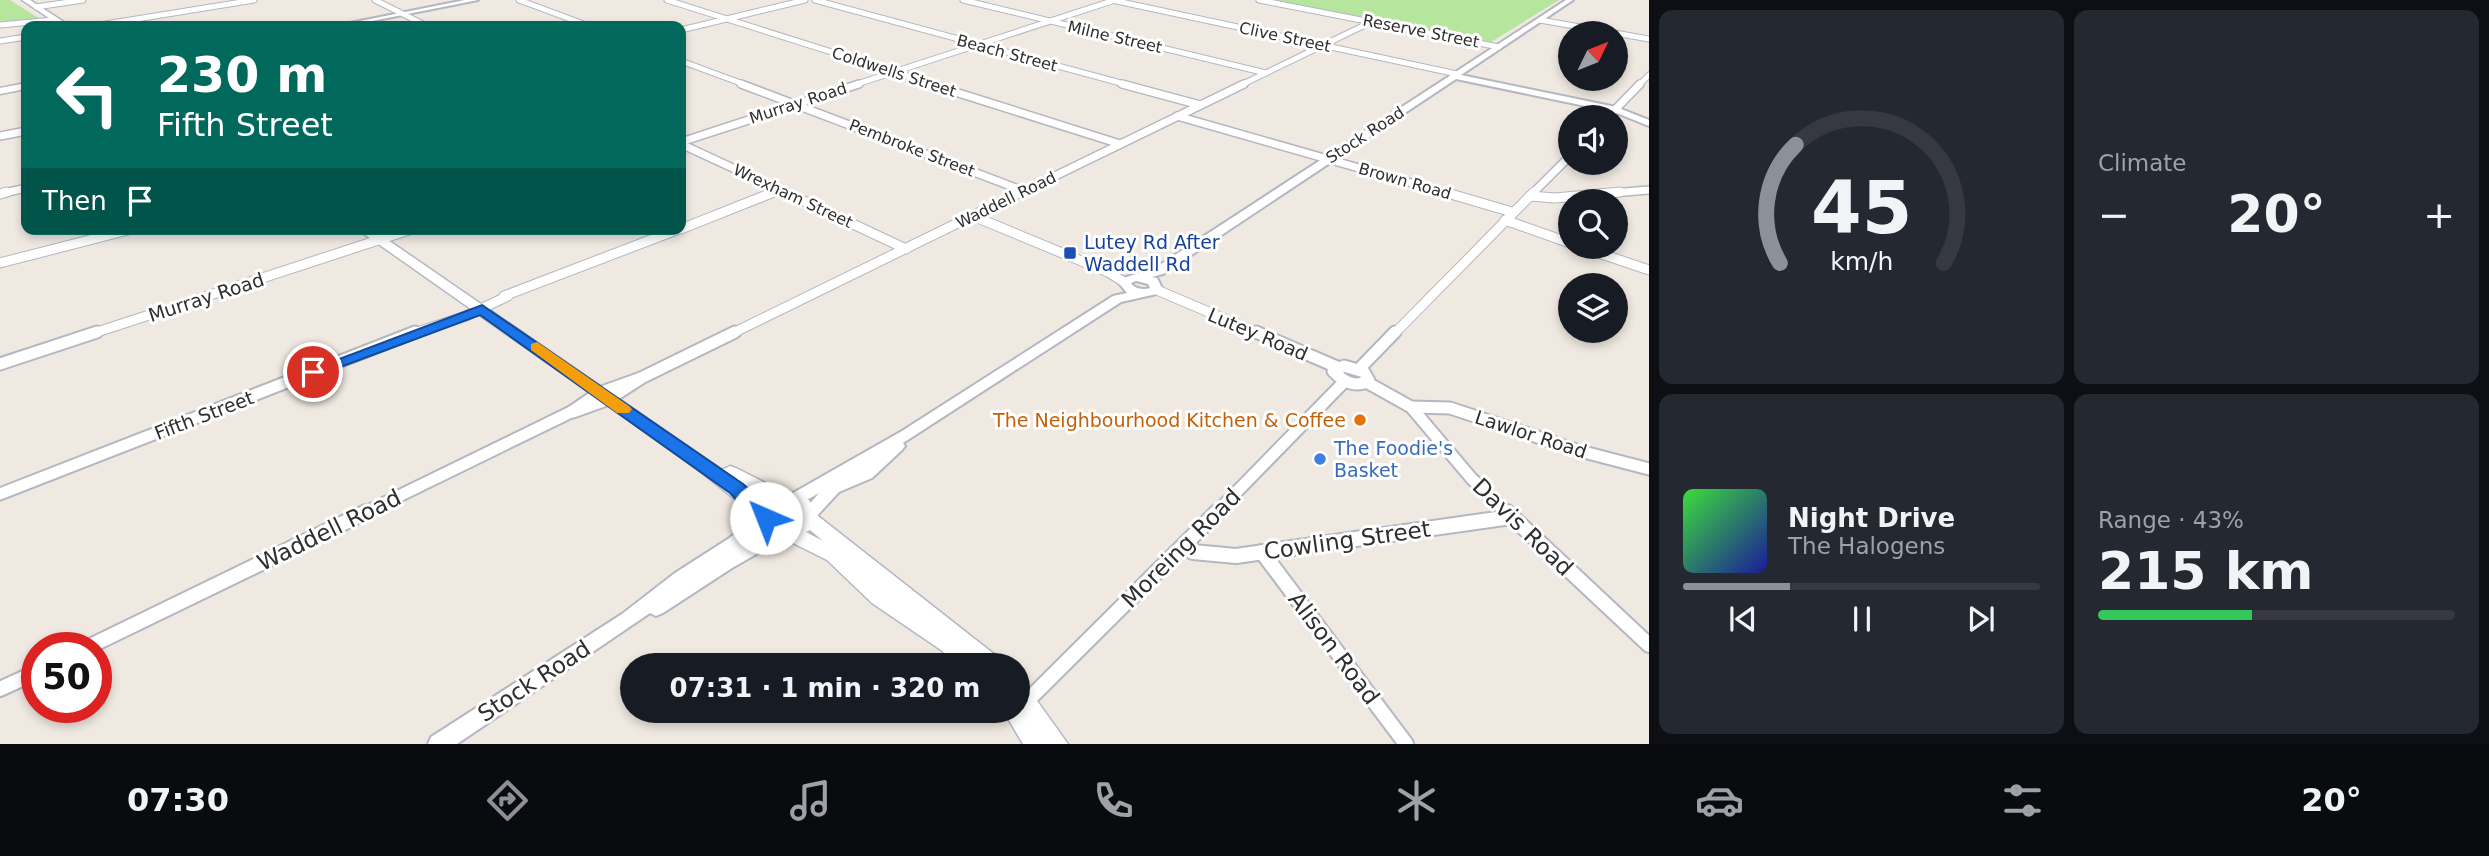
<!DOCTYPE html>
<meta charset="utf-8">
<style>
body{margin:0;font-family:"DejaVu Sans",sans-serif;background:#242831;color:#f1f3f6;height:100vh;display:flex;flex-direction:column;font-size:26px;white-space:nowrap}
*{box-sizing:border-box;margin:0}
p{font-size:23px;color:#9ea1a6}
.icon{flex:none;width:38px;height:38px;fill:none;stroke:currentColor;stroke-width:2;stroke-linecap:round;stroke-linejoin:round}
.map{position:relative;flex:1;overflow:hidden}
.details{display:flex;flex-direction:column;gap:10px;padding:10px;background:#0d0f14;width:840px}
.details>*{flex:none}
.top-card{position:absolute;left:21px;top:21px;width:665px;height:214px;border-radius:14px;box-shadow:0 4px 10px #0003;background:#00695c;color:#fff;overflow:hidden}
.needle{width:46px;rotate:47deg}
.fabs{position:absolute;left:1558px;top:21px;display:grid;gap:14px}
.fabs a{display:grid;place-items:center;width:70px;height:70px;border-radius:50%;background:#171b24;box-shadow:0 4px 10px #0003;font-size:35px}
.speed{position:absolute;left:21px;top:632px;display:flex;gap:14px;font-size:35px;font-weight:700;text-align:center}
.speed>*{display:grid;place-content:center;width:91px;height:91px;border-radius:50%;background:#171b24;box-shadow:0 4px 10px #0003;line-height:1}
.speed .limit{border:10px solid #d22;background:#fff;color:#111}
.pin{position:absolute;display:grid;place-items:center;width:60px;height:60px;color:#fff;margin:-30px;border:4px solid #fff;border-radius:50%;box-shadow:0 2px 7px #0007}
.me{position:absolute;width:77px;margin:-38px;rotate:316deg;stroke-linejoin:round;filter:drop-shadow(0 0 5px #0008)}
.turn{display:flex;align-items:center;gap:24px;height:147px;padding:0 21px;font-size:32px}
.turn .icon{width:91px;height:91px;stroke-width:2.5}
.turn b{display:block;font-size:49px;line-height:60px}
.then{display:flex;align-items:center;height:66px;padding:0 21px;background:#0003;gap:14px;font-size:26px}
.big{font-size:52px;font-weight:600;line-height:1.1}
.details .card{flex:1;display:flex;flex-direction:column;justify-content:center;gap:10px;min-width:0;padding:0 24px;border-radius:14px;background:#242831}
.details .dial{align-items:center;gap:0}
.dial svg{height:182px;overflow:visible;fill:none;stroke:#363941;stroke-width:7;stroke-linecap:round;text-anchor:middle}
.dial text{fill:#f1f3f6;stroke:none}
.song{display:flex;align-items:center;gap:21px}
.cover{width:84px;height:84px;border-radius:10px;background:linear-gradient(135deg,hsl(120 70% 55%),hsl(240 70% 35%))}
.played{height:7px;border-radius:4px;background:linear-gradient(90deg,#8c9099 30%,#363941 30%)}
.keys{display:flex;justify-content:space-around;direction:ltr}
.heat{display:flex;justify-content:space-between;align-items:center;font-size:38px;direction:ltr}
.charge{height:10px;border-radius:5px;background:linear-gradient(90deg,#34c759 43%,#363941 0)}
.details .tiles{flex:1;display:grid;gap:10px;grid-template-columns:repeat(2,1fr)}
.trip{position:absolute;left:620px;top:653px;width:410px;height:70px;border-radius:35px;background:#171b24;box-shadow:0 4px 10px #0003;font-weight:600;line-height:70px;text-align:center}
.dock{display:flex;height:112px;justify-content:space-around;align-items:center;background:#090b0e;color:#9ea1a6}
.dock .icon{width:49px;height:49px}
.dock .active{color:#8c9099}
.dock b{font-size:32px;color:#f1f3f6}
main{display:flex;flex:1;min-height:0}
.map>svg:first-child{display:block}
.green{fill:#b6e59e}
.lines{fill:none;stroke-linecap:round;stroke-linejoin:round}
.minor-far4-casing{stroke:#b4b7c1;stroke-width:7}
.minor-far3-casing{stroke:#b4b7c1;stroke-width:10}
.minor-far2-casing{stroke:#b4b7c1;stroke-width:11}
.minor-far1-casing{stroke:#b4b7c1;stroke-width:15}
.minor-casing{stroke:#b4b7c1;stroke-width:18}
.tertiary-casing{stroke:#b4b7c1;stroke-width:4}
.secondary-casing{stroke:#b4b7c1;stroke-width:3}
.minor-far4{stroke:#fff;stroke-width:5}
.minor-far3{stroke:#fff;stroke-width:7}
.minor-far2{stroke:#fff;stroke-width:9}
.minor-far1{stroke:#fff;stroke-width:11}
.minor{stroke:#fff;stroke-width:14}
.tertiary{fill:#fff;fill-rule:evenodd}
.secondary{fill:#fff;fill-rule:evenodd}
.route{fill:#1a73e8;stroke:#114b97;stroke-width:2}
.slow{fill:#f59e0b}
.transit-dot{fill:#1a4fb4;stroke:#fff;stroke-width:2.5}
.food-dot{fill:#e8710a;stroke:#fff;stroke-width:2.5}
.shop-dot{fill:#3f7fe0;stroke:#fff;stroke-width:2.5}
.labels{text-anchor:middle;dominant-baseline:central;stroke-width:6;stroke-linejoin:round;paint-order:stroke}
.far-street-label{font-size:16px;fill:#2e2e2e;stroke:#fff}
.transit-label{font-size:19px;fill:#164399;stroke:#fff;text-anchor:start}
.street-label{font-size:19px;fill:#2e2e2e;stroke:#fff}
.food-label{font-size:19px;fill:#c56008;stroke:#fff;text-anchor:end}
.shop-label{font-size:19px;fill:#366cbe;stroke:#fff;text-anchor:start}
.near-street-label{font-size:23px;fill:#2e2e2e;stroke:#fff}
</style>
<main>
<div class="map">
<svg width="1649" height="744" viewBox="0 0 1649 744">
<rect width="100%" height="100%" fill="#efe9e1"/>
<g class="green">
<polygon points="0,0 10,0 40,19 0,22"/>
<polygon points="1273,0 1559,0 1491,42"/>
</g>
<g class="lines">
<g class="minor-far4-casing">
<g id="minor-far4">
<polyline points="375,0 427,26"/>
<polyline points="519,0 589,26"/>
<polyline points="667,0 936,85"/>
<polyline points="815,0 1128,85"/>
<polyline points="963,0 1266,73"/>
<polyline points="1112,0 1457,74"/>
<polyline points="1259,0 1499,47"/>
<polyline points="36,7 83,0"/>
<polyline points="1540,20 1614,33"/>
<polyline points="0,25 53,20"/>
<polyline points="93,26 254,0"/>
<polyline points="681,30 805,0"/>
<polyline points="1615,33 1649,39"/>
<polyline points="0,41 26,37"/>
<polyline points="681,61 746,85"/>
<polyline points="854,85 1115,0"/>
<polyline points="1241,85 1371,22"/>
<polyline points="1639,85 1649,75"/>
</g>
</g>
<g class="minor-far3-casing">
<g id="minor-far3">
<polyline points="741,84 1024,191"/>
<polyline points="930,84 1120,144"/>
<polyline points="1122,84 1200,105"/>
<polyline points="1177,116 1450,194"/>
<polyline points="1608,117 1640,84"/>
<polyline points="0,136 26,131"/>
<polyline points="681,142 859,84"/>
<polyline points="681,144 789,194"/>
<polyline points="0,194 26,188"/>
<polyline points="769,194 780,190"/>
<polyline points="1018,194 1244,84"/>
<polyline points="1532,194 1570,156"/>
<polyline points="1600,194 1649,190"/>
</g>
</g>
<g class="minor-far2-casing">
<g id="minor-far2">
<polyline points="785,192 906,249"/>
<polyline points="1444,192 1512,212"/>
<polyline points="0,194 7,192"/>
<polyline points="1530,196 1555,198 1620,192"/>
<polyline points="973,216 1108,272 1124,282"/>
<polyline points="1505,220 1570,243"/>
<polyline points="681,229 774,192"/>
<polyline points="1581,247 1649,270"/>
<polyline points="0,263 132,229"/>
<polyline points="1157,290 1260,334"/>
<polyline points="504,296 679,229"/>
<polyline points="91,334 412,229"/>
<polyline points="411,334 466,316 508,296"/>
<polyline points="731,334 1021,192"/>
<polyline points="1394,334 1534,192"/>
</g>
</g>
<g class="minor-far1-casing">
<g id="minor-far1">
<polyline points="1256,332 1337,367"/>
<polyline points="0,364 97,332"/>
<path d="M1344 366 1364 372 1369 381C1354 388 1344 382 1333 371Z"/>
<polyline points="1359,369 1395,332"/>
<polyline points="1368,383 1411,407 1472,479 1509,514"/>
<polyline points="1411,407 1450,408 1580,451 1649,469"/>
<polyline points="573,412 609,399 640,379"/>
<polyline points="0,494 415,332"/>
<polyline points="362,514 571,412 599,393 641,378 735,332"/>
<polyline points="1215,514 1344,382"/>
</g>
</g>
<g class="minor-casing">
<g id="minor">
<polyline points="1507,512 1649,645"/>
<polyline points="1183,547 1193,552 1236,556 1511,517"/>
<polyline points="1262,552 1406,744"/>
<polyline points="86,648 366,512"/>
<polyline points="0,689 37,672"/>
<polyline points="1023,705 1217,512"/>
</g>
</g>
<g class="tertiary-casing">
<g id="tertiary">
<polygon points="465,0 478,0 347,26 335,26"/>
<path d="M1566 0H1573L1461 75 1616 107 1649 120V126L1614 112 1456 79 1163 274 1152 277 1157 278 1163 290 1161 293 1121 302 903 443 905 446 902 450 872 478 839 492 815 518 809 520 803 518 801 514 819 493 798 505H786L784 501 786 497 902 431 1113 296 1127 293 1118 282 1120 279 1155 268ZM1136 281 1148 284 1150 288C1143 290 1135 289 1131 283Z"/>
<polygon points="766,512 772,514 775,518 772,522 746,544 782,526 788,528 791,532 788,536 732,568 663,613 656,616 650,613 457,744 428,744 431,737 622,614 675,573 728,539 760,514"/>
</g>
</g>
<g class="secondary-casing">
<g id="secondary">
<polygon points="22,0 30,0 70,26 61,26"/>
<polygon points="26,83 26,89 0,94 0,88"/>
<path d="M357 229H372L722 470 730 466 736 468 793 497 809 500 818 516 999 658 1002 665H957L941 650 872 603 827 560 783 538 764 533 758 518 689 462ZM745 487 769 500 764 503ZM783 509 796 511 799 515 798 520 787 525 779 523 776 515ZM810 530 823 541 806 532Z"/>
<polygon points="1017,681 1025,684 1068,744 1023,744 1003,710 1017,710"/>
</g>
</g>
<use href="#minor-far4" class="minor-far4"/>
<use href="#minor-far3" class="minor-far3"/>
<use href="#minor-far2" class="minor-far2"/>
<use href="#minor-far1" class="minor-far1"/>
<use href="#minor" class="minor"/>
<use href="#tertiary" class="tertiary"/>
<use href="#secondary" class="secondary"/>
</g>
<polygon class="route" points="482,305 743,484 773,510 776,514 772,523 759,523 730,493 480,315 319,375 307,375 305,372"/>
<polygon class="slow" points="537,342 629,406 632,409 629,413 617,413 531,350 531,344"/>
<rect class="transit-dot" x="1063" y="246" width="14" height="14" rx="3.5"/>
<circle class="food-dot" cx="1360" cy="420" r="7"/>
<circle class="shop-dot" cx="1320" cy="459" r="7"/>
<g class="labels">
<g class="far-street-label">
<text transform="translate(1421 31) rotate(11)">Reserve Street</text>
<text transform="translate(1115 37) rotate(13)">Milne Street</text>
<text transform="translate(1285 37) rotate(12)">Clive Street</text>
<text transform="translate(1007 53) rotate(15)">Beach Street</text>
<text transform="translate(894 72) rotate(18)">Coldwells Street</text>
<text transform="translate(798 103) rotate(-18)">Murray Road</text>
<text transform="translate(1365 135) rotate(-33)">Stock Road</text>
<text transform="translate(912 148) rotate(21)">Pembroke Street</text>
<text transform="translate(1405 181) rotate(16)">Brown Road</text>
<text transform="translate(793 196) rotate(25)">Wrexham Street</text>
<text transform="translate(1006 200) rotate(-26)">Waddell Road</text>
</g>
<g class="transit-label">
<text x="1084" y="242">Lutey Rd After<tspan x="1084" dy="22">Waddell Rd</tspan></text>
</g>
<g class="street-label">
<text transform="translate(206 297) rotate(-18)">Murray Road</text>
<text transform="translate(1258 334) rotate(23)">Lutey Road</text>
<text transform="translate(204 415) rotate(-21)">Fifth Street</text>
<text transform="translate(1531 434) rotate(18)">Lawlor Road</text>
</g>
<g class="food-label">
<text x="1346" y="420">The Neighbourhood Kitchen &amp; Coffee</text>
</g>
<g class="shop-label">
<text x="1334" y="448">The Foodie's<tspan x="1334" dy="22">Basket</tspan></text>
</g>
<g class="near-street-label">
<text transform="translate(1523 527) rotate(44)">Davis Road</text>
<text transform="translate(329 530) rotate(-26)">Waddell Road</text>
<text transform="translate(1347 540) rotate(-8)">Cowling Street</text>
<text transform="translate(1181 548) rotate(-45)">Moreing Road</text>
<text transform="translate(1334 648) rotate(53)">Alison Road</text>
<text transform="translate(534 681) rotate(-33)">Stock Road</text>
</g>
</g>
</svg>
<div class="fabs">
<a><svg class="needle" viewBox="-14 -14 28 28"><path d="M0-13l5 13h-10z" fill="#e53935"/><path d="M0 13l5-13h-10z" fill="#9ea1a6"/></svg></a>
<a><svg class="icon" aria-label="sound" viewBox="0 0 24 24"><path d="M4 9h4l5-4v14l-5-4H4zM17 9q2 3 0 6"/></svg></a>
<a><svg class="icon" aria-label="search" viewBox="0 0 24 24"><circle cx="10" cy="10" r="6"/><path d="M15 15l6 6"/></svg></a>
<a><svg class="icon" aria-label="layers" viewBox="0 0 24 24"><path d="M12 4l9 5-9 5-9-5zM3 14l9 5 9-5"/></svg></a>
</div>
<div class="speed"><div class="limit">50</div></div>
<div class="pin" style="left:313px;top:372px;background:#d93025"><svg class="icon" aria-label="arrive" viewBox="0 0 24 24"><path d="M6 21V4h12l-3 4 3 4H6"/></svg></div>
<svg class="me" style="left:766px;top:518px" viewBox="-20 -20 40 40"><circle r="19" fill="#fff"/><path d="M0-13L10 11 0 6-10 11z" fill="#1a73e8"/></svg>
<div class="trip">07:31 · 1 min · 320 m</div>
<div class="top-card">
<div class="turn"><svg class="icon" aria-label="left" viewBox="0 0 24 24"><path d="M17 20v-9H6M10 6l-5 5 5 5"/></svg><div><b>230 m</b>Fifth Street</div></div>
<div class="then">Then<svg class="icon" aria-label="arrive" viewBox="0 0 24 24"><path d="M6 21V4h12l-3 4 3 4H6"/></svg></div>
</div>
</div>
<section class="details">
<div class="tiles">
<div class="card dial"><svg viewBox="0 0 100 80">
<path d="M14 69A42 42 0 1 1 86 69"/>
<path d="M14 69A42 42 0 0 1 21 17" stroke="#8c9099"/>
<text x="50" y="56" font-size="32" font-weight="700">45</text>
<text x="50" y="72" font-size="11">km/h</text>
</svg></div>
<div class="card"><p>Climate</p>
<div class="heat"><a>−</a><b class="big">20°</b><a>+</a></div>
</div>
<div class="card">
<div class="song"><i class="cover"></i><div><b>Night Drive</b><p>The Halogens</p></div></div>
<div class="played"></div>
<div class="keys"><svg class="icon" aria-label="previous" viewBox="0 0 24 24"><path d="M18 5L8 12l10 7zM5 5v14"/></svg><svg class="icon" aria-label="pause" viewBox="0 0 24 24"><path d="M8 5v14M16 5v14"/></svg><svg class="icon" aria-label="next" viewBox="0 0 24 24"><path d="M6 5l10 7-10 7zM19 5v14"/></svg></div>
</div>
<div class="card"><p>Range · 43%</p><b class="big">215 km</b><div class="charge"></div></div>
</div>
</section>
</main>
<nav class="dock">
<b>07:30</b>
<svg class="icon active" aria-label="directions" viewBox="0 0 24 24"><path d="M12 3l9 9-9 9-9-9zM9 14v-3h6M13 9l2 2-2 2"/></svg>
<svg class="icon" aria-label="music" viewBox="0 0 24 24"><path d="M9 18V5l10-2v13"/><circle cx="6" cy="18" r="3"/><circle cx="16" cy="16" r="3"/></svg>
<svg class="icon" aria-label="phone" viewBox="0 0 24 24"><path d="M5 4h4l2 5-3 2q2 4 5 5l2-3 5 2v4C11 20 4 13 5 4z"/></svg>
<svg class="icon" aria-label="climate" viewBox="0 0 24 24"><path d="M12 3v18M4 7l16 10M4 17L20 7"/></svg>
<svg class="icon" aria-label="car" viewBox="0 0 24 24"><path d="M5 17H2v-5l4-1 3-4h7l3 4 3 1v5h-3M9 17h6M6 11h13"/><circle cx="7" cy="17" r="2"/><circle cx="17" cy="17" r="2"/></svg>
<svg class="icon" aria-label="filters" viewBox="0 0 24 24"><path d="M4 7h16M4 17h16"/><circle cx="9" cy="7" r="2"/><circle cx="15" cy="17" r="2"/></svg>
<b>20°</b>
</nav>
